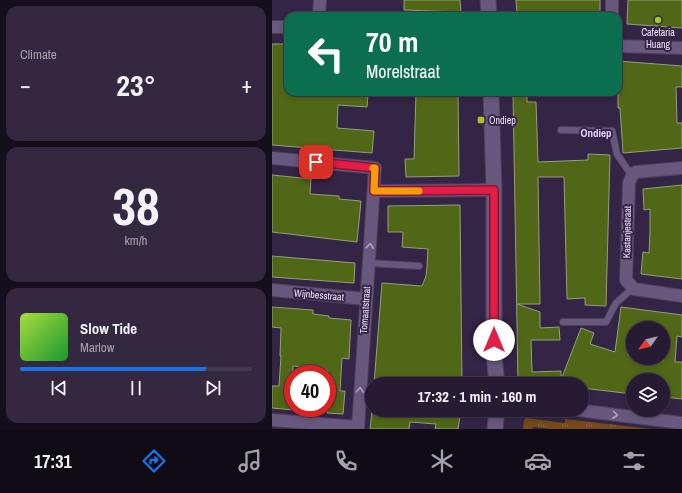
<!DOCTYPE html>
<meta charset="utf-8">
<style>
body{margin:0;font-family:"Archivo Narrow",sans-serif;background:#332840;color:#f1f3f6;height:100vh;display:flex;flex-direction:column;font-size:15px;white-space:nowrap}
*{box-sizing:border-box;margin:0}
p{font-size:13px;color:#a4a1ac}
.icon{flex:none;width:22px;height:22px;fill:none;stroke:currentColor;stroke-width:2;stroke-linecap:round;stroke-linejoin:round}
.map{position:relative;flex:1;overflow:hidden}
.panel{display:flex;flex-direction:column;gap:6px;padding:6px;background:#150f1d;width:272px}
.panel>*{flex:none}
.hud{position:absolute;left:12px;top:12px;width:338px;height:84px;border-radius:12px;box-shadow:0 2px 6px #0003,0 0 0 1px #43394f;background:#0b6e4f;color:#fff;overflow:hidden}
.needle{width:26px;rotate:236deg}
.controls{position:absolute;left:354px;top:321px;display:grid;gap:8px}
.controls a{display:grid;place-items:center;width:44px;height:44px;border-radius:50%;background:#271b34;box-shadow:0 2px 6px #0003,0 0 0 1px #43394f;font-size:20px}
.speed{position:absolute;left:12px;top:365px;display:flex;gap:8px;font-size:20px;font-weight:700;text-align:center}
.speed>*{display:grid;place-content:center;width:52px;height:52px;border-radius:50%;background:#271b34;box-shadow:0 2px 6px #0003,0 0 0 1px #43394f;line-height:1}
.speed .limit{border:6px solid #d22;background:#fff;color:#111}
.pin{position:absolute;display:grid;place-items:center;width:34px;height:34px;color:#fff;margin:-17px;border-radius:8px;box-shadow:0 2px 6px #0006}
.me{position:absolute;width:44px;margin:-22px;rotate:0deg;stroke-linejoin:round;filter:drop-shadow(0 0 3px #0008)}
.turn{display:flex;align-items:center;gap:14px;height:84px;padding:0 16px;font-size:18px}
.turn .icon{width:52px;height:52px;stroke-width:2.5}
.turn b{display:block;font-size:28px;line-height:34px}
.big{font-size:30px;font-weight:700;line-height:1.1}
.panel .card{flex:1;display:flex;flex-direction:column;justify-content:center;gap:6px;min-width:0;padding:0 14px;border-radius:12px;background:#332840}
.panel .dial{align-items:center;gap:0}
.dial b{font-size:52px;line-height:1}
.song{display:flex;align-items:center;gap:12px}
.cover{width:48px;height:48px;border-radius:6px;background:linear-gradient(135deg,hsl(80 70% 55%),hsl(130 70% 35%))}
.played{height:4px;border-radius:2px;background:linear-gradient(90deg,#1a73e8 80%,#43394f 80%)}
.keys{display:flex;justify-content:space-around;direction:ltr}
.heat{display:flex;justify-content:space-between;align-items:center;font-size:22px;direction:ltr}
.trip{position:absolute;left:93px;top:377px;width:224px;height:40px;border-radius:20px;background:#271b34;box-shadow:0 2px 6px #0003,0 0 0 1px #43394f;font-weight:700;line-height:40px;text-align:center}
.dock{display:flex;height:64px;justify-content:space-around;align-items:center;background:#100b15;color:#a4a1ac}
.dock .icon{width:28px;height:28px}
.dock .active{color:#1a73e8}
.dock b{font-size:18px;color:#f1f3f6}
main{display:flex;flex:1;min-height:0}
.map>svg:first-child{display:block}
.grass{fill:url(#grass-tufts)}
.building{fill:#516718;stroke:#93a277;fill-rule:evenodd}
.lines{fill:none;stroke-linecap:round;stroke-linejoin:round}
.service-casing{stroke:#4d405c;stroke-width:8}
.minor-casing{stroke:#4d405c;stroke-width:14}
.tertiary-casing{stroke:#4d405c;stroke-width:17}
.service{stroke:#68587e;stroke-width:6}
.minor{stroke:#68587e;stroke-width:12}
.tertiary{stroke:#68587e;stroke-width:15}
.oneway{stroke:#b1a4c2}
.route-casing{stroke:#92132f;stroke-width:10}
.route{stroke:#e11d48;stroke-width:7}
.slow{stroke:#f59e0b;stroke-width:7}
.poi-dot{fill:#a0c92c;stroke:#342446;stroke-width:1.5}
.labels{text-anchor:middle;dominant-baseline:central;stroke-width:4;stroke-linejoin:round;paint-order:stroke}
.poi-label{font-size:10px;fill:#ece3f9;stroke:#342446}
.street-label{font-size:10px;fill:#ece3f9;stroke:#342446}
.neighbourhood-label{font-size:11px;font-weight:bold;fill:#e5d3ff;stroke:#342446}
</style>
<main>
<section class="panel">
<div class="card"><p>Climate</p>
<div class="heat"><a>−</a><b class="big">23°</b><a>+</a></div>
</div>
<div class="card dial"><b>38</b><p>km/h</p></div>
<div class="card">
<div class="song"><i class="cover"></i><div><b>Slow Tide</b><p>Marlow</p></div></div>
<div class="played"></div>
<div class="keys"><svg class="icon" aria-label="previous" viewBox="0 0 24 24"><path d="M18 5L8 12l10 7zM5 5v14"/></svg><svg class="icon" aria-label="pause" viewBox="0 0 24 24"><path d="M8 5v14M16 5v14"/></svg><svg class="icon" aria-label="next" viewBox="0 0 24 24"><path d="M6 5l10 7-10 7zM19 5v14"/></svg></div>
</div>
</section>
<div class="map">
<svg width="410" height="429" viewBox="0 0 410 429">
<defs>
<pattern id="grass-tufts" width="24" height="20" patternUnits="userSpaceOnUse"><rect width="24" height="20" fill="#754918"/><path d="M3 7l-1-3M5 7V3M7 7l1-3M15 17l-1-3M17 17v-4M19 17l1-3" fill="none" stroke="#89633a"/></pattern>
</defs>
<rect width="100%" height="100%" fill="#342446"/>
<polygon class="grass" points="254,418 293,423 293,419 379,429 280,429 261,427 260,429 251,429 252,420"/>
<g class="building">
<polygon points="132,0 188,0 189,12 132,10"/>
<polygon points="244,0 328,0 328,16 245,15"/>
<polygon points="356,0 410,0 410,28 355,24"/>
<polygon points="0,44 16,44 16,92 51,92 96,95 95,107 66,105 65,128 102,131 100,153 0,145"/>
<polygon points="346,61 410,66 410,87 404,87 405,123 410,123 410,148 351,153 348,108 346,108"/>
<polygon points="144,92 186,92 187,176 134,177 133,159 142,159"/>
<path d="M241 92H255V102H264L266 162 316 160V154L338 155 334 306 313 305V298L295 299 292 177H266L268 304H245L268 312V328L287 327 288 340H259L260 372 289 371V380L309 328 322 333 318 344 343 352 349 307 410 315V337L405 336 403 362H410V399L391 397V380H361V394L310 388V384H246ZM361 328H391V361L361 358V356L356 355Z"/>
<polygon points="0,175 39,179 38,194 67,196 67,199 89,201 85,242 0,232"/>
<polygon points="410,185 410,279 369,274 371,252 377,253 378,232 378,209 372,210 371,189"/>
<polygon points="188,205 190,384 102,384 110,283 150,286 154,276 155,267 156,249 130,247 131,232 116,232 116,206"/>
<polygon points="0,256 83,263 82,283 0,277"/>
<polygon points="0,307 41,310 41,314 57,316 57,318 79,320 77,359 70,358 68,391 73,391 71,414 55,413 55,370 44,368 21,366 21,410 0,408 0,386 7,386 9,356 8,356 9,328 0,327"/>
<polygon points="100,410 189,410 186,429 163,429 164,424 138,422 137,429 98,429"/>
</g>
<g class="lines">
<g class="service-casing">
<g id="service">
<polyline points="289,130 340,131 345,154 360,176"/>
<polyline points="96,263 147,266"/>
<polyline points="291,322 334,322 344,303 361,288"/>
</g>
</g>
<g class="minor-casing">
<g id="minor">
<polyline points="47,16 48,0"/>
<polyline points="340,16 340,0"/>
<polyline points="0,27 16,27"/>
<polyline points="346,46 410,48"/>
<polyline points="0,158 103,168 86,429"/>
<polyline points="410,168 364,172 360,176 357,183 354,280 362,289 410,296"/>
<polyline points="102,191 222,190"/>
<polyline points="0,290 94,299"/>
<polyline points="305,410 410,423"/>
<polyline points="0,420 86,427"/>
</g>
</g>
<g class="tertiary-casing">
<g id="tertiary">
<polyline points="216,0 217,16"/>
<polyline points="219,92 222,190 222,355 225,384"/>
<polyline points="223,429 225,410"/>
</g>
</g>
<use href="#service" class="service"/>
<use href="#minor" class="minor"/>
<use href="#tertiary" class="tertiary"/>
</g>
<defs><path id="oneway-chevron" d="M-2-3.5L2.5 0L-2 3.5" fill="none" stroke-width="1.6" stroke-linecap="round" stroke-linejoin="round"/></defs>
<g class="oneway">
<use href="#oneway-chevron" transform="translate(98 246) rotate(-86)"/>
<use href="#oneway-chevron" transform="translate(88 390) rotate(-87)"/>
<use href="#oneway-chevron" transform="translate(343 415) rotate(7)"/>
</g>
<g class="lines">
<g class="route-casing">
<polyline id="route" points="44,162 103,168 102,191 222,190 222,340"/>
</g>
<use href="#route" class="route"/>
<polyline class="slow" points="101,168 103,168 102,191 147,191"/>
</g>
<g class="poi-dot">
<circle cx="386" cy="20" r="4"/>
<rect x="205" y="116" width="8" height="8" rx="2"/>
</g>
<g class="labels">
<g class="poi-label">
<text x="386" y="32">Cafetaria<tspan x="386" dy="12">Huang</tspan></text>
<text x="217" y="120" text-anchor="start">Ondiep</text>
</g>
<g class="street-label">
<text transform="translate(355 232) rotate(-89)">Kastanjestraat</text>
<text transform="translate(47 295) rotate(5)">Wijnbesstraat</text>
<text transform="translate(93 310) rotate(-86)">Tomaatstraat</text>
</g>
<g class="neighbourhood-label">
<text x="324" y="133">Ondiep</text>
</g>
</g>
</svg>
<div class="controls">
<a><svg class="needle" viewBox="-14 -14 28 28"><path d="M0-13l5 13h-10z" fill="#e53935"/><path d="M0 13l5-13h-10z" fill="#a4a1ac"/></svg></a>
<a><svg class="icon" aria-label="layers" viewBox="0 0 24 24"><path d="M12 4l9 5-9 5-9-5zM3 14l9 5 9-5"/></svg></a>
</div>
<div class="speed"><div class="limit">40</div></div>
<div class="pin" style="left:44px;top:162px;background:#d93025"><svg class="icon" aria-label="arrive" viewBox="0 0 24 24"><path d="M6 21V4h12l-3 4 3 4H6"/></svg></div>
<svg class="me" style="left:222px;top:340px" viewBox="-20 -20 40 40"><circle r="19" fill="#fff"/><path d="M0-13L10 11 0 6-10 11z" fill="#e11d48"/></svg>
<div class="trip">17:32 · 1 min · 160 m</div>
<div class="hud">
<div class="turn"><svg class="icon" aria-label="left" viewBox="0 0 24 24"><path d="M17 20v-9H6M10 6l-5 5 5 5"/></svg><div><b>70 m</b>Morelstraat</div></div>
</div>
</div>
</main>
<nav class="dock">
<b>17:31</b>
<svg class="icon active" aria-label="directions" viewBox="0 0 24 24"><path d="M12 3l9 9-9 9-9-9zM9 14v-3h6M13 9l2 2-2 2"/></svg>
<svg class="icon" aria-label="music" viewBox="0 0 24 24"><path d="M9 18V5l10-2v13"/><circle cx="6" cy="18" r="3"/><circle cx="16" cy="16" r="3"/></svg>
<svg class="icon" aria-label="phone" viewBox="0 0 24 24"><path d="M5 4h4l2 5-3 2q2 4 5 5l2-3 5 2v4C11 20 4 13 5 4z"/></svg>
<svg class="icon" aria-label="climate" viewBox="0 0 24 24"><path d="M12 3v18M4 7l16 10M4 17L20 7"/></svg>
<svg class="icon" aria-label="car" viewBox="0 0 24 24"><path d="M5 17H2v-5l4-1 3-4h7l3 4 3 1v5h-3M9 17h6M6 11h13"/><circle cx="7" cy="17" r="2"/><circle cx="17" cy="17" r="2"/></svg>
<svg class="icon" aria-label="filters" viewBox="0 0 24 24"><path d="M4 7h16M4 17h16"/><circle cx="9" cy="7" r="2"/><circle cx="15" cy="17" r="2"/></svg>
</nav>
